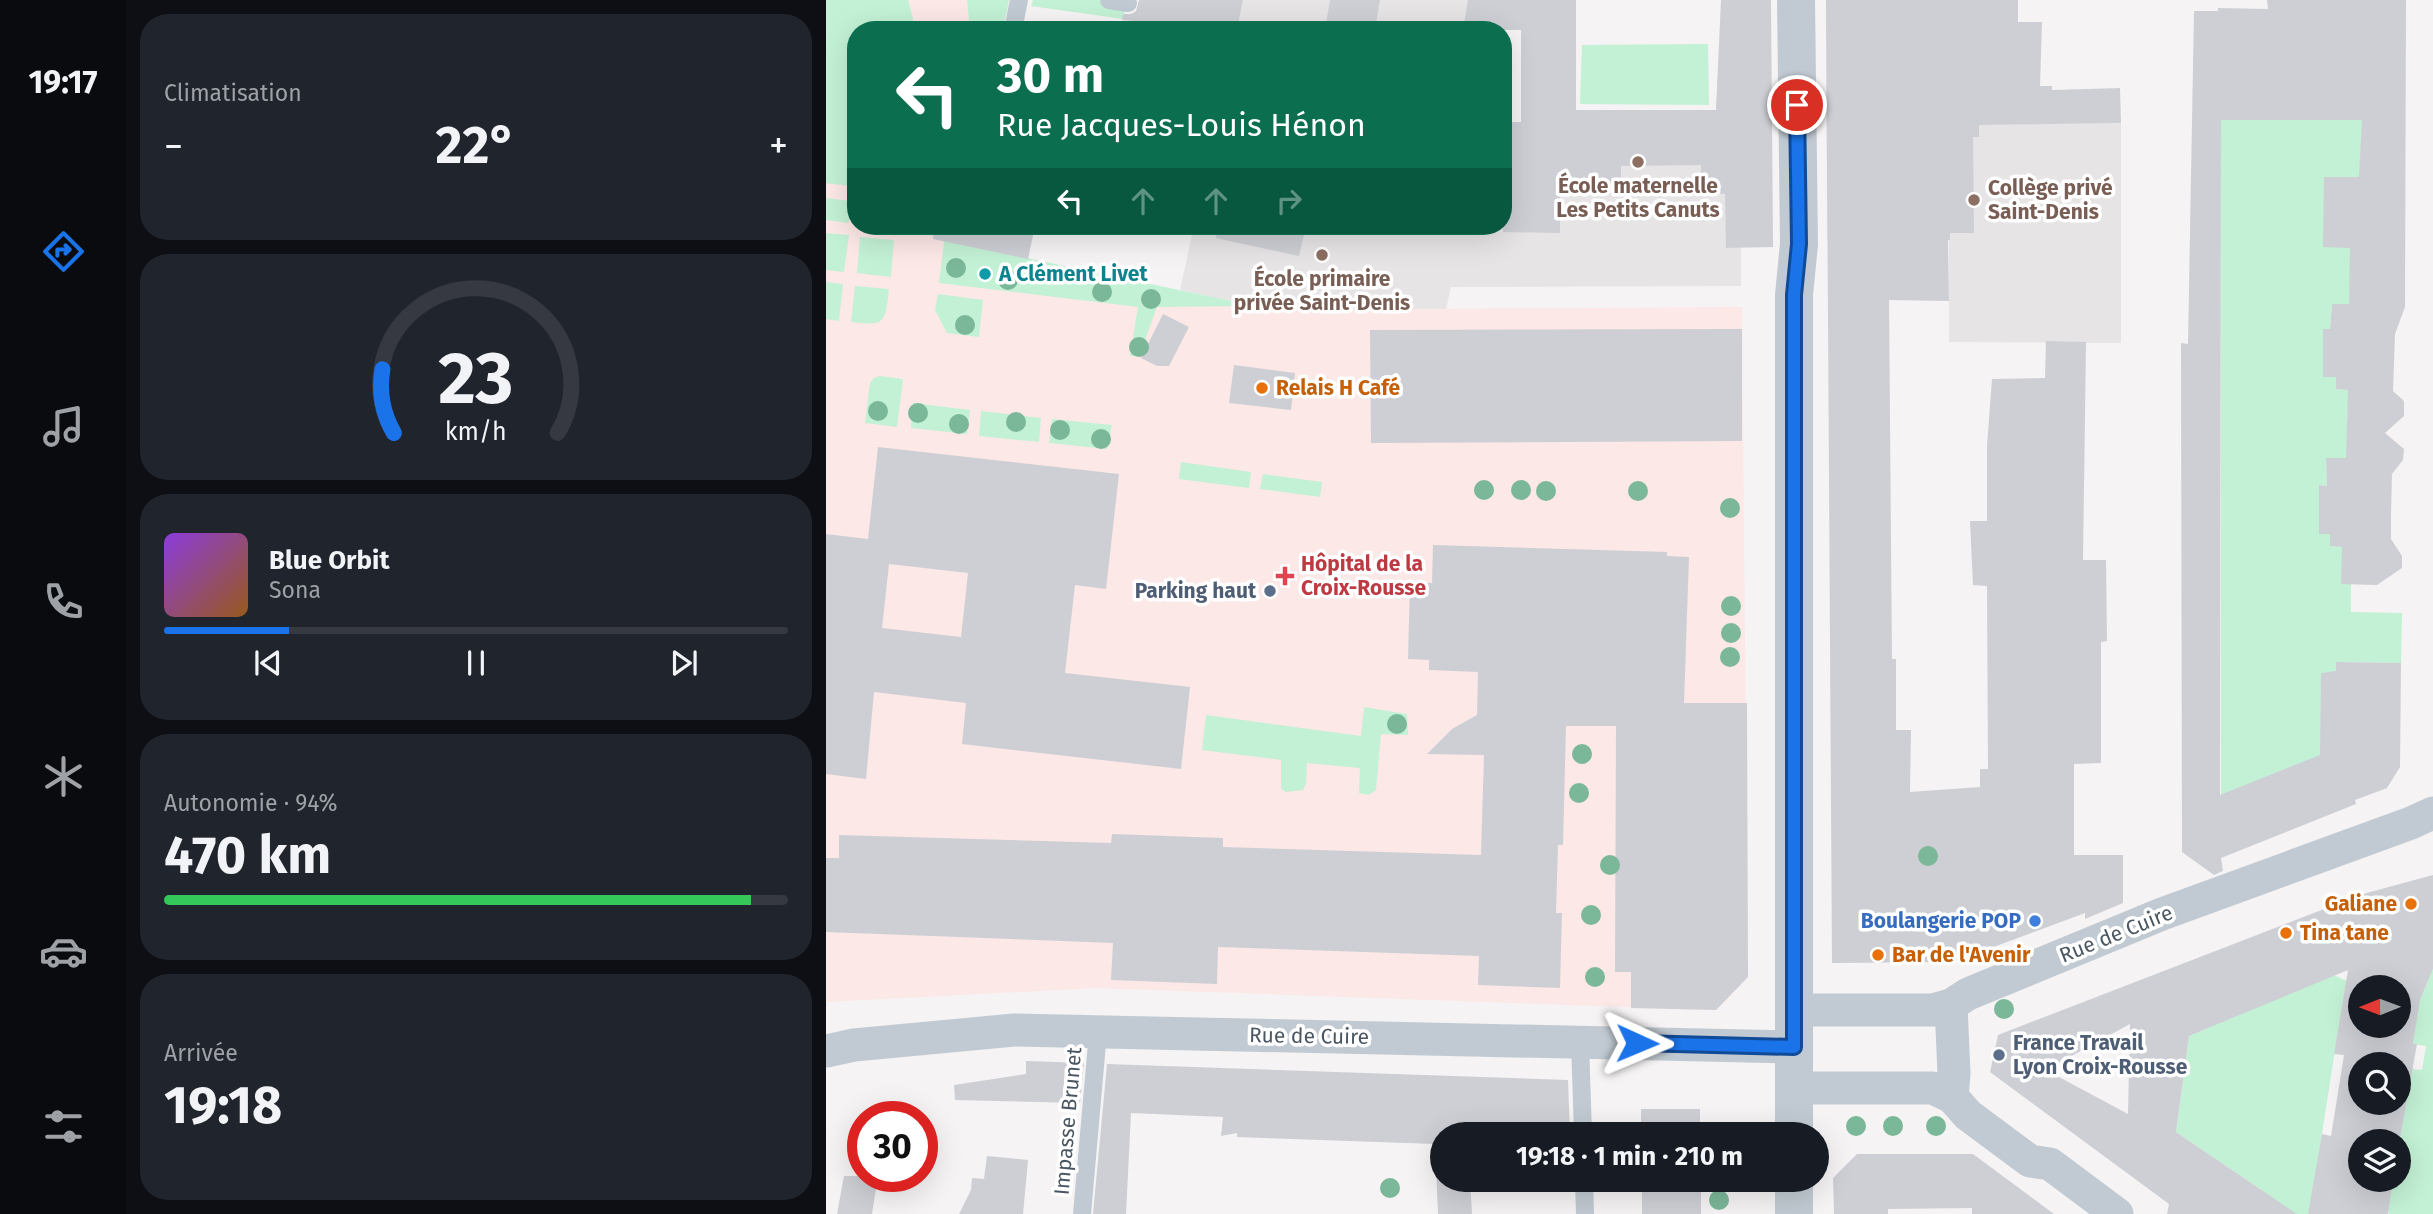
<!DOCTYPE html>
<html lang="fr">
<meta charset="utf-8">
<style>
body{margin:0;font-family:"Fira Sans",sans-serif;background:#20242c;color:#f1f3f6;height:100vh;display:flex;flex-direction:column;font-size:26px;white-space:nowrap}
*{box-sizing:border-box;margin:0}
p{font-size:23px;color:#9ea1a6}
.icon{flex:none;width:38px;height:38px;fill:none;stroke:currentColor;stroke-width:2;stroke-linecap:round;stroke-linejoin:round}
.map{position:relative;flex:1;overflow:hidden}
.side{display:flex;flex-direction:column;gap:14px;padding:14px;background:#0d0f14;width:700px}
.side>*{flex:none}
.guide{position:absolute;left:21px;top:21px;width:665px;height:214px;border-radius:28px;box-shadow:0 7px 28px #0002;background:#0b6e4f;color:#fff;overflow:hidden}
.needle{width:46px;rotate:269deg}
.buttons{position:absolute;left:1522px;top:975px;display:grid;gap:14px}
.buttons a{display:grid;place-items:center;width:63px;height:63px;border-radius:50%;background:#171b24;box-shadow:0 7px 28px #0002;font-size:35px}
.speed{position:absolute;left:21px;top:1101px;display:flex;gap:14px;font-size:35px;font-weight:700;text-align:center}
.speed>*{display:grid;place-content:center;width:91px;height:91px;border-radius:50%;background:#171b24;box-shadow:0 7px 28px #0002;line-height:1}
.speed .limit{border:10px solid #d22;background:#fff;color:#111}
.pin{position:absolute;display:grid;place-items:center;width:60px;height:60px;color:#fff;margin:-30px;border:4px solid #fff;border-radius:50%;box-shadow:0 2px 7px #0007}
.me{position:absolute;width:77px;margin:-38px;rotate:91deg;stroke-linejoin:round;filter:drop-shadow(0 0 5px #0008)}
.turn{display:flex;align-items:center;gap:24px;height:147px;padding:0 35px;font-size:32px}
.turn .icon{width:91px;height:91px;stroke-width:2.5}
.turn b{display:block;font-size:49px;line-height:60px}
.lanes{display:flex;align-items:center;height:66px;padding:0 35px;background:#0003;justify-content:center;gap:35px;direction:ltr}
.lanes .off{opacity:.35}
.big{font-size:52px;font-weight:700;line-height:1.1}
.side .widget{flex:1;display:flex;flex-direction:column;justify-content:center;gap:10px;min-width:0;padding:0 24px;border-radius:28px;background:#20242c}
.side .dial{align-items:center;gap:0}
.dial svg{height:182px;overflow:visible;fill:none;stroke:#363941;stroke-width:7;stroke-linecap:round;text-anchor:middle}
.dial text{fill:#f1f3f6;stroke:none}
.song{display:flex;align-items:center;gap:21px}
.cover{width:84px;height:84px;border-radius:10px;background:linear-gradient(135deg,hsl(270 70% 55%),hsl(30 70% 35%))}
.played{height:7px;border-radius:4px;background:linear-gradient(90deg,#1a73e8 20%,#363941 20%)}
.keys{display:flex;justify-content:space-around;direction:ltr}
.heat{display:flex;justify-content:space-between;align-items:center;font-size:38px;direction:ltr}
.charge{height:10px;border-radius:5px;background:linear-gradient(90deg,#34c759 94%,#363941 0)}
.trip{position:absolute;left:604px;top:1122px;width:399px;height:70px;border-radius:35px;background:#171b24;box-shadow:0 7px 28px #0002;font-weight:700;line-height:70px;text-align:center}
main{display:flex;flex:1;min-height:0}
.dock{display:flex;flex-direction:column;width:126px;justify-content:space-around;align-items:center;background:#090b0e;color:#9ea1a6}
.dock .icon{width:49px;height:49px}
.dock .on{color:#1a73e8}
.dock b{font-size:32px;color:#f1f3f6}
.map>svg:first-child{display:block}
.education{fill:#e6e4e5}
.medical{fill:#fce8e6}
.green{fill:#c3f1d5}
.building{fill:#cdcfd5;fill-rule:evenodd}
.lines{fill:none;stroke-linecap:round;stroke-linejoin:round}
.service{stroke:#c1cad2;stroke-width:18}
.minor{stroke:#c1cad2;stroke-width:33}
.tertiary{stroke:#c1cad2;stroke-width:38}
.tree{fill:#7bb799}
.route-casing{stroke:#114b97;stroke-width:18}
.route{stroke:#1a73e8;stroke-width:12}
.education-dot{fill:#8d6e63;stroke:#fff;stroke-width:2.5}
.culture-dot{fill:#0f9aa8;stroke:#fff;stroke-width:2.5}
.food-dot{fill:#e8710a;stroke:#fff;stroke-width:2.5}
.health-dot{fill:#e0444e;stroke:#fff;stroke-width:2.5}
.service-dot{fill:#5c6f8a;stroke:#fff;stroke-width:2.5}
.shop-dot{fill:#3f7fe0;stroke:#fff;stroke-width:2.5}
.labels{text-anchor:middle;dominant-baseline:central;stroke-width:7;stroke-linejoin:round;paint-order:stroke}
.education-label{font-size:21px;font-weight:bold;fill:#785e54;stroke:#fff}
.culture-label{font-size:21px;font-weight:bold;fill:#0d838f;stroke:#fff;text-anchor:start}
.food-label{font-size:21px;font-weight:bold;fill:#c56008;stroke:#fff;text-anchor:start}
.health-label{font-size:21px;font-weight:bold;fill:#be3a42;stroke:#fff;text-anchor:start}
.service-label{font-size:21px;font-weight:bold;fill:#4e5e75;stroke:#fff;text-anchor:end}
.shop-label{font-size:21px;font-weight:bold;fill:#366cbe;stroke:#fff;text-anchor:end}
.street-label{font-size:21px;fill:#4a5661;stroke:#fff}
</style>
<main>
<nav class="dock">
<b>19:17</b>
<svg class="icon on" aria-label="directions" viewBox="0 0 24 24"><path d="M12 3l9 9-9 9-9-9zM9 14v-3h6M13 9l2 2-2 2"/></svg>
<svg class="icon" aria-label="music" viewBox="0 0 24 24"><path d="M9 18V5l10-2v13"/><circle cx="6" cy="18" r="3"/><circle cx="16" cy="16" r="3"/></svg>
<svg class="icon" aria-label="phone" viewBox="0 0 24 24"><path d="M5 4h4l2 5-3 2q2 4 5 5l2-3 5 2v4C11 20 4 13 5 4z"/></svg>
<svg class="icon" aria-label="climate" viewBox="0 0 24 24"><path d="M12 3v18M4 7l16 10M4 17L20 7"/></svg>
<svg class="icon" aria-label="car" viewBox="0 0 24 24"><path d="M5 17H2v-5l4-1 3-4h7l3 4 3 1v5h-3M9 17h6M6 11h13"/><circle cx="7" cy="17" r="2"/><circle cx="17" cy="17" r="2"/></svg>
<svg class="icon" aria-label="filters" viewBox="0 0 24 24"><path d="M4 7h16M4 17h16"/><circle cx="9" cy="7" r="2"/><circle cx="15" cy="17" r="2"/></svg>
</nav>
<section class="side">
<div class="widget"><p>Climatisation</p>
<div class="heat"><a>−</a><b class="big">22°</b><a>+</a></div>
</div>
<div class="widget dial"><svg viewBox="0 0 100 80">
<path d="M14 69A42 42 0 1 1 86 69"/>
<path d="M14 69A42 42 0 0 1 9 41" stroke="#1a73e8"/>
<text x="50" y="56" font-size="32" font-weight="700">23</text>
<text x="50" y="72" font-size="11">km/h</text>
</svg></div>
<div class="widget">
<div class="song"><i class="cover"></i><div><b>Blue Orbit</b><p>Sona</p></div></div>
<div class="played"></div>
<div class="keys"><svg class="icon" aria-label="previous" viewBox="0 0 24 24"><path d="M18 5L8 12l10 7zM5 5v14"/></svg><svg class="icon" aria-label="pause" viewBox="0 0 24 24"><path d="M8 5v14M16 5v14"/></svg><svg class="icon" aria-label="next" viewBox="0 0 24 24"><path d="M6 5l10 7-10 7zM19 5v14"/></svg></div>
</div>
<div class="widget"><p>Autonomie · 94%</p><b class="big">470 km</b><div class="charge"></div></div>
<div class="widget"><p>Arrivée</p><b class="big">19:18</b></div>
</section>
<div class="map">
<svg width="1607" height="1214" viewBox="0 0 1607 1214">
<rect width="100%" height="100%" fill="#f5f3f3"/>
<g class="education">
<polygon points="417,0 672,0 667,30 411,30"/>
<polygon points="1000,18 1081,26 1123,125 1295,123 1295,343 1123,342 1123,240 1001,239"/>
<polygon points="893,49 945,50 946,199 900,248 915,247 915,286 625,287 620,309 444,310 354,290 368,226 677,226 750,110 890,110"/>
</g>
<polygon class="medical" points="0,0 183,0 177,30 30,30 30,226 137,226 134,244 444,310 916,307 922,977 899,1002 884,1002 884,1010 270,988 0,1002"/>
<g class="green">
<polygon points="0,0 82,0 90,30 30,30 30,187 0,183"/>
<polygon points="141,0 183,0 177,30 144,30"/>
<polygon points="207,0 301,0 297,19 205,6"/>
<polygon points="882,44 883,105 754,104 756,45"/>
<polygon points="1395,120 1551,120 1533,248 1528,305 1506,304 1504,329 1497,330 1497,376 1510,377 1510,389 1527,390 1526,407 1521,411 1521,440 1525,458 1500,458 1501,486 1494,485 1493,534 1504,534 1504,546 1521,547 1525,584 1525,612 1576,613 1575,663 1510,662 1522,744 1395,839"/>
<polygon points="0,198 25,201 23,223 0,220"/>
<polygon points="120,226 137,226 134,244 429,306 331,307 313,356 304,356 312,307 113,283"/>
<polygon points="0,233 23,235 18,272 0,270"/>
<polygon points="34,237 68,240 65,277 31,273"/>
<polygon points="0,282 17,284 13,321 0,319"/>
<path d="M29 286 63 289C59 324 59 326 25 322Z"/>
<polygon points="112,294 157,300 153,337 121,333 109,310"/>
<polygon points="54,376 77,379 71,427 39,423 44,383 48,378"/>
<polygon points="87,403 144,410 141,434 85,428"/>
<polygon points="155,411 215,418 213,442 153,436"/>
<polygon points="226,419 286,425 281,449 223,443"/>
<polygon points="355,462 425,472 423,488 353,479"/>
<polygon points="437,474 496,482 494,497 434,489"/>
<polygon points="538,707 581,714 582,735 555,734 550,790 543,795 533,793 534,768 481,763 480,784 477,790 460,792 455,789 455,760 376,750 380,715 535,736"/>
<polygon points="1607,969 1607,1214 1563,1214 1561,1204 1565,1180 1573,1180 1573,1172 1579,1172 1583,1149 1573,1147 1573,1144 1586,1069 1596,1070 1600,1046 1587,1044 1590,1024 1589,1011"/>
<polygon points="1508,975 1529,985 1512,1031 1492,1159 1489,1214 1466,1214 1434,1189 1350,1132 1363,1036"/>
</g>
<g class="building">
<polygon points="313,0 417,0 411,30 296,20 297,14 305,14 310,11"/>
<polygon points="504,0 554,0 549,30 499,30"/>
<polygon points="642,0 750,0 750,110 890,110 895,0 945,0 947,247 900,248 899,194 875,193 875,165 795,166 795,194 734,195 734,233 677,232 677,122 695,122 695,30 637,30"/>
<polygon points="1000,0 1192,0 1192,22 1216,22 1214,86 1226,86 1226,90 1294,88 1295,123 1153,125 1153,137 1147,137 1148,233 1124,233 1124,240 1122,240 1123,301 1063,300 1066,659 1070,659 1070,730 1085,730 1084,792 1154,787 1154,769 1162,769 1161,586 1147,585 1144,521 1161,521 1161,446 1166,379 1219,378 1220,341 1260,342 1257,560 1280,560 1281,641 1275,642 1275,763 1248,764 1248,855 1297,855 1297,903 1259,919 1259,913 1127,962 1006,963"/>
<polygon points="1441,0 1580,0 1579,307 1569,334 1567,391 1578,401 1578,416 1559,433 1578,449 1577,460 1566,474 1565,514 1565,539 1576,556 1576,568 1551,585 1515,584 1516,547 1504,546 1504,534 1493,534 1493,485 1501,486 1500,458 1520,458 1522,390 1510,389 1510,377 1497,377 1497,329 1504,329 1506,304 1523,304 1524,248 1497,247 1498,177 1533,177 1536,120 1395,120 1394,795 1494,755 1495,673 1510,671 1510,662 1575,663 1574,767 1561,788 1529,800 1530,804 1395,858 1397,871 1388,875 1356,852 1355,343 1362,344 1368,11 1392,11 1392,8 1442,9"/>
<polygon points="108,226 209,226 202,259 107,239"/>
<polygon points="392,226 480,226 473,256 390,238"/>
<polygon points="337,314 363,327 343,366 331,366 315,358"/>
<polygon points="916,329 916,441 545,443 544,330"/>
<polygon points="408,365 469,373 465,410 403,403"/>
<path d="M52 447 293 474 280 589 249 585 239 673 364 687 355 769 136 744 140 703 48 692 40 779 0 774V534L42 539ZM63 564 142 573 135 637 56 628Z"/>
<polygon points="607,545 841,552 841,556 863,557 858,703 921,703 922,977 890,1010 805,1008 805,972 789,972 790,726 740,726 737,845 732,845 730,913 736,913 734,988 652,985 653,956 392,947 391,984 285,980 287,943 0,932 0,858 13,858 13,835 285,843 286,834 397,838 397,847 655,855 658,755 601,754 626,729 651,715 652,672 603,670 603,660 582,659 584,582 606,583"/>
<path d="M1607 875V969L1594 1000 1587 1044H1591L1573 1144V1141H1535V1180H1567L1562 1214H1482L1496 1134 1505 1136 1518 1055 1508 1054 1522 970 1363 1036 1350 1132 1471 1214H1341L1343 1204 1164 1072 1172 1035 1537 894ZM1535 987H1573V1026H1535ZM1304 1024 1302 1114 1220 1070ZM1535 1064H1573V1102H1535Z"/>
<polygon points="200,1061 258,1063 254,1103 129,1100 128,1085 200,1074"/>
<polygon points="281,1064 742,1080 744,1134 616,1134 616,1180 644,1180 646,1214 612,1214 609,1144 411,1137 411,1133 395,1136 397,1117 305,1113 300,1214 267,1214"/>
<rect x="815" y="1109" width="59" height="25"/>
<polygon points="1031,1154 1147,1154 1228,1214 1146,1214 1146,1208 1062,1209 1062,1214 1008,1214 1007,1178"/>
<polygon points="161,1156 202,1160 197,1214 133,1214 145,1190 146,1178 158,1179"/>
<polygon points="18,1176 52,1176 46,1214 11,1214"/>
<rect x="816" y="1180" width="59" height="34"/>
</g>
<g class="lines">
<g class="service">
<polyline points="283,0 302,3"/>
<polyline points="187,30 193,0"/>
<polyline points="754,1042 757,1134"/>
<polyline points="758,1180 759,1214"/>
<polyline points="256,1214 272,1032"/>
</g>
<g class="minor">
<polyline points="1125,1005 1128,1074 1126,1097"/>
<polyline points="967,1010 1107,1010 1125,1005 1142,994 1336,914 1585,823 1607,813"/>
<polyline points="0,1051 28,1045 188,1030 968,1047"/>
<polyline points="968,1088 1107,1088 1126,1097 1142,1115 1204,1161 1224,1164 1291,1214"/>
</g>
<g class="tertiary">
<polyline points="968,1134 968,295 973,244 970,0"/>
<polyline points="968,1214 968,1180"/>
</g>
</g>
<g class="tree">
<circle cx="130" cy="268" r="10"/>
<circle cx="182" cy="280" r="10"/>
<circle cx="276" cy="292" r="10"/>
<circle cx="325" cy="299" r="10"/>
<circle cx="139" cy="325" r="10"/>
<circle cx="313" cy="347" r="10"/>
<circle cx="52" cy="411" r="10"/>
<circle cx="92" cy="413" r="10"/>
<circle cx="190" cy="422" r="10"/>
<circle cx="133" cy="424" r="10"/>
<circle cx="234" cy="430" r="10"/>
<circle cx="275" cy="439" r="10"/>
<circle cx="658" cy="490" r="10"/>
<circle cx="695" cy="490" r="10"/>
<circle cx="720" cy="491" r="10"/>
<circle cx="812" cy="491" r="10"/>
<circle cx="904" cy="508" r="10"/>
<circle cx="905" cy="606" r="10"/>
<circle cx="905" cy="633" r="10"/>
<circle cx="904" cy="657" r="10"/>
<circle cx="571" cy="724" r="10"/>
<circle cx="756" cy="754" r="10"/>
<circle cx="753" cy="793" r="10"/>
<circle cx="1102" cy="856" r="10"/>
<circle cx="784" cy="865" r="10"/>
<circle cx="765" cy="915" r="10"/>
<circle cx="769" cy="977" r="10"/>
<circle cx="1178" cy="1009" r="10"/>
<circle cx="1030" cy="1126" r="10"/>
<circle cx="1067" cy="1126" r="10"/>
<circle cx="1110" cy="1126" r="10"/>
<circle cx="564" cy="1188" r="10"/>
<circle cx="893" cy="1200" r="10"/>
</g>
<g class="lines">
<g class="route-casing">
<polyline id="route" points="811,1043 968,1047 968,295 973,244 971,105"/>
</g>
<use href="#route" class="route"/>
</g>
<g class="education-dot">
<circle cx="812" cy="162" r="7"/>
<circle cx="1148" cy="200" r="7"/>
<circle cx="496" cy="255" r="7"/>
</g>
<circle class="culture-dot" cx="159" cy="274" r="7"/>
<g class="food-dot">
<circle cx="436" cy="388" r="7"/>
<circle cx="1585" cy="904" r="7"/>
<circle cx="1460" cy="933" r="7"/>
<circle cx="1052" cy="955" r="7"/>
</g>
<path class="health-dot" d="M455.5 565.5h7v7h7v7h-7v7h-7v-7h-7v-7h7z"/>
<g class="service-dot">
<circle cx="444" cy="591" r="7"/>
<circle cx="1173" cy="1055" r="7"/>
</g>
<circle class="shop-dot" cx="1209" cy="921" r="7"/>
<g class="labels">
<g class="education-label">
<text x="812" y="186">École maternelle<tspan x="812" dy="24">Les Petits Canuts</tspan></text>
<text x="1162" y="188" text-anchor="start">Collège privé<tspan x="1162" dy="24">Saint-Denis</tspan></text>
<text x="496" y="279">École primaire<tspan x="496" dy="24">privée Saint-Denis</tspan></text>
</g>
<g class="culture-label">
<text x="173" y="274">A Clément Livet</text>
</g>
<g class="food-label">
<text x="450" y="388">Relais H Café</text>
<text x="1571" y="904" text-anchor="end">Galiane</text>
<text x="1474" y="933">Tina tane</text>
<text x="1066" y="955">Bar de l'Avenir</text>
</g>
<g class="health-label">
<text x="475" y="564">Hôpital de la<tspan x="475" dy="24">Croix-Rousse</tspan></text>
</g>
<g class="service-label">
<text x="430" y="591">Parking haut</text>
<text x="1187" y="1043" text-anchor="start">France Travail<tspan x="1187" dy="24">Lyon Croix-Rousse</tspan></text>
</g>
<g class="shop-label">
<text x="1195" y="921">Boulangerie POP</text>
</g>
<g class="street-label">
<text transform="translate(1290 934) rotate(-22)">Rue de Cuire</text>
<text transform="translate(483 1036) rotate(1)">Rue de Cuire</text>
<text transform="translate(242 1121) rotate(-85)">Impasse Brunet</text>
</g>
</g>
</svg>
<div class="buttons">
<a><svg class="needle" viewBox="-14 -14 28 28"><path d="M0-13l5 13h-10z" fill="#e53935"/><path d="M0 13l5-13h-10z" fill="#9ea1a6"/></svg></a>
<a><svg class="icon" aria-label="search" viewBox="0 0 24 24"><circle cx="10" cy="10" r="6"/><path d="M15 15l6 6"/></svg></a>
<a><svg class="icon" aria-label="layers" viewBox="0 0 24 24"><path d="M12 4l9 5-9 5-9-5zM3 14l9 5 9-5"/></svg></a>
</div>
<div class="speed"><div class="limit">30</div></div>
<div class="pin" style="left:971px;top:105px;background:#d93025"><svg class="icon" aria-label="arrive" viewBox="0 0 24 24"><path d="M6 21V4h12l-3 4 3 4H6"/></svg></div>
<svg class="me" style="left:811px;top:1043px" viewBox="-20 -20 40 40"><path d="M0-17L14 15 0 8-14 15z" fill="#1a73e8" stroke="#fff" stroke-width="4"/></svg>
<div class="trip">19:18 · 1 min · 210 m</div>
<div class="guide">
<div class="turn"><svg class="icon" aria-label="left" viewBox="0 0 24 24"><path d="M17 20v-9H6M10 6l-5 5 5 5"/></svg><div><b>30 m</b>Rue Jacques-Louis Hénon</div></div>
<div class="lanes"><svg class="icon" aria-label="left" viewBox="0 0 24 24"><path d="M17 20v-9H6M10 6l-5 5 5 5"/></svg><svg class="icon off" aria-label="ahead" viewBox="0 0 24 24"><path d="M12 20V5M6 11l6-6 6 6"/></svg><svg class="icon off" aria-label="ahead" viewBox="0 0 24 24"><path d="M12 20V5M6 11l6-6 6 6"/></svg><svg class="icon off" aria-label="right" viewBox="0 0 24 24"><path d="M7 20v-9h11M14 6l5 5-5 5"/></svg></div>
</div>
</div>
</main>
